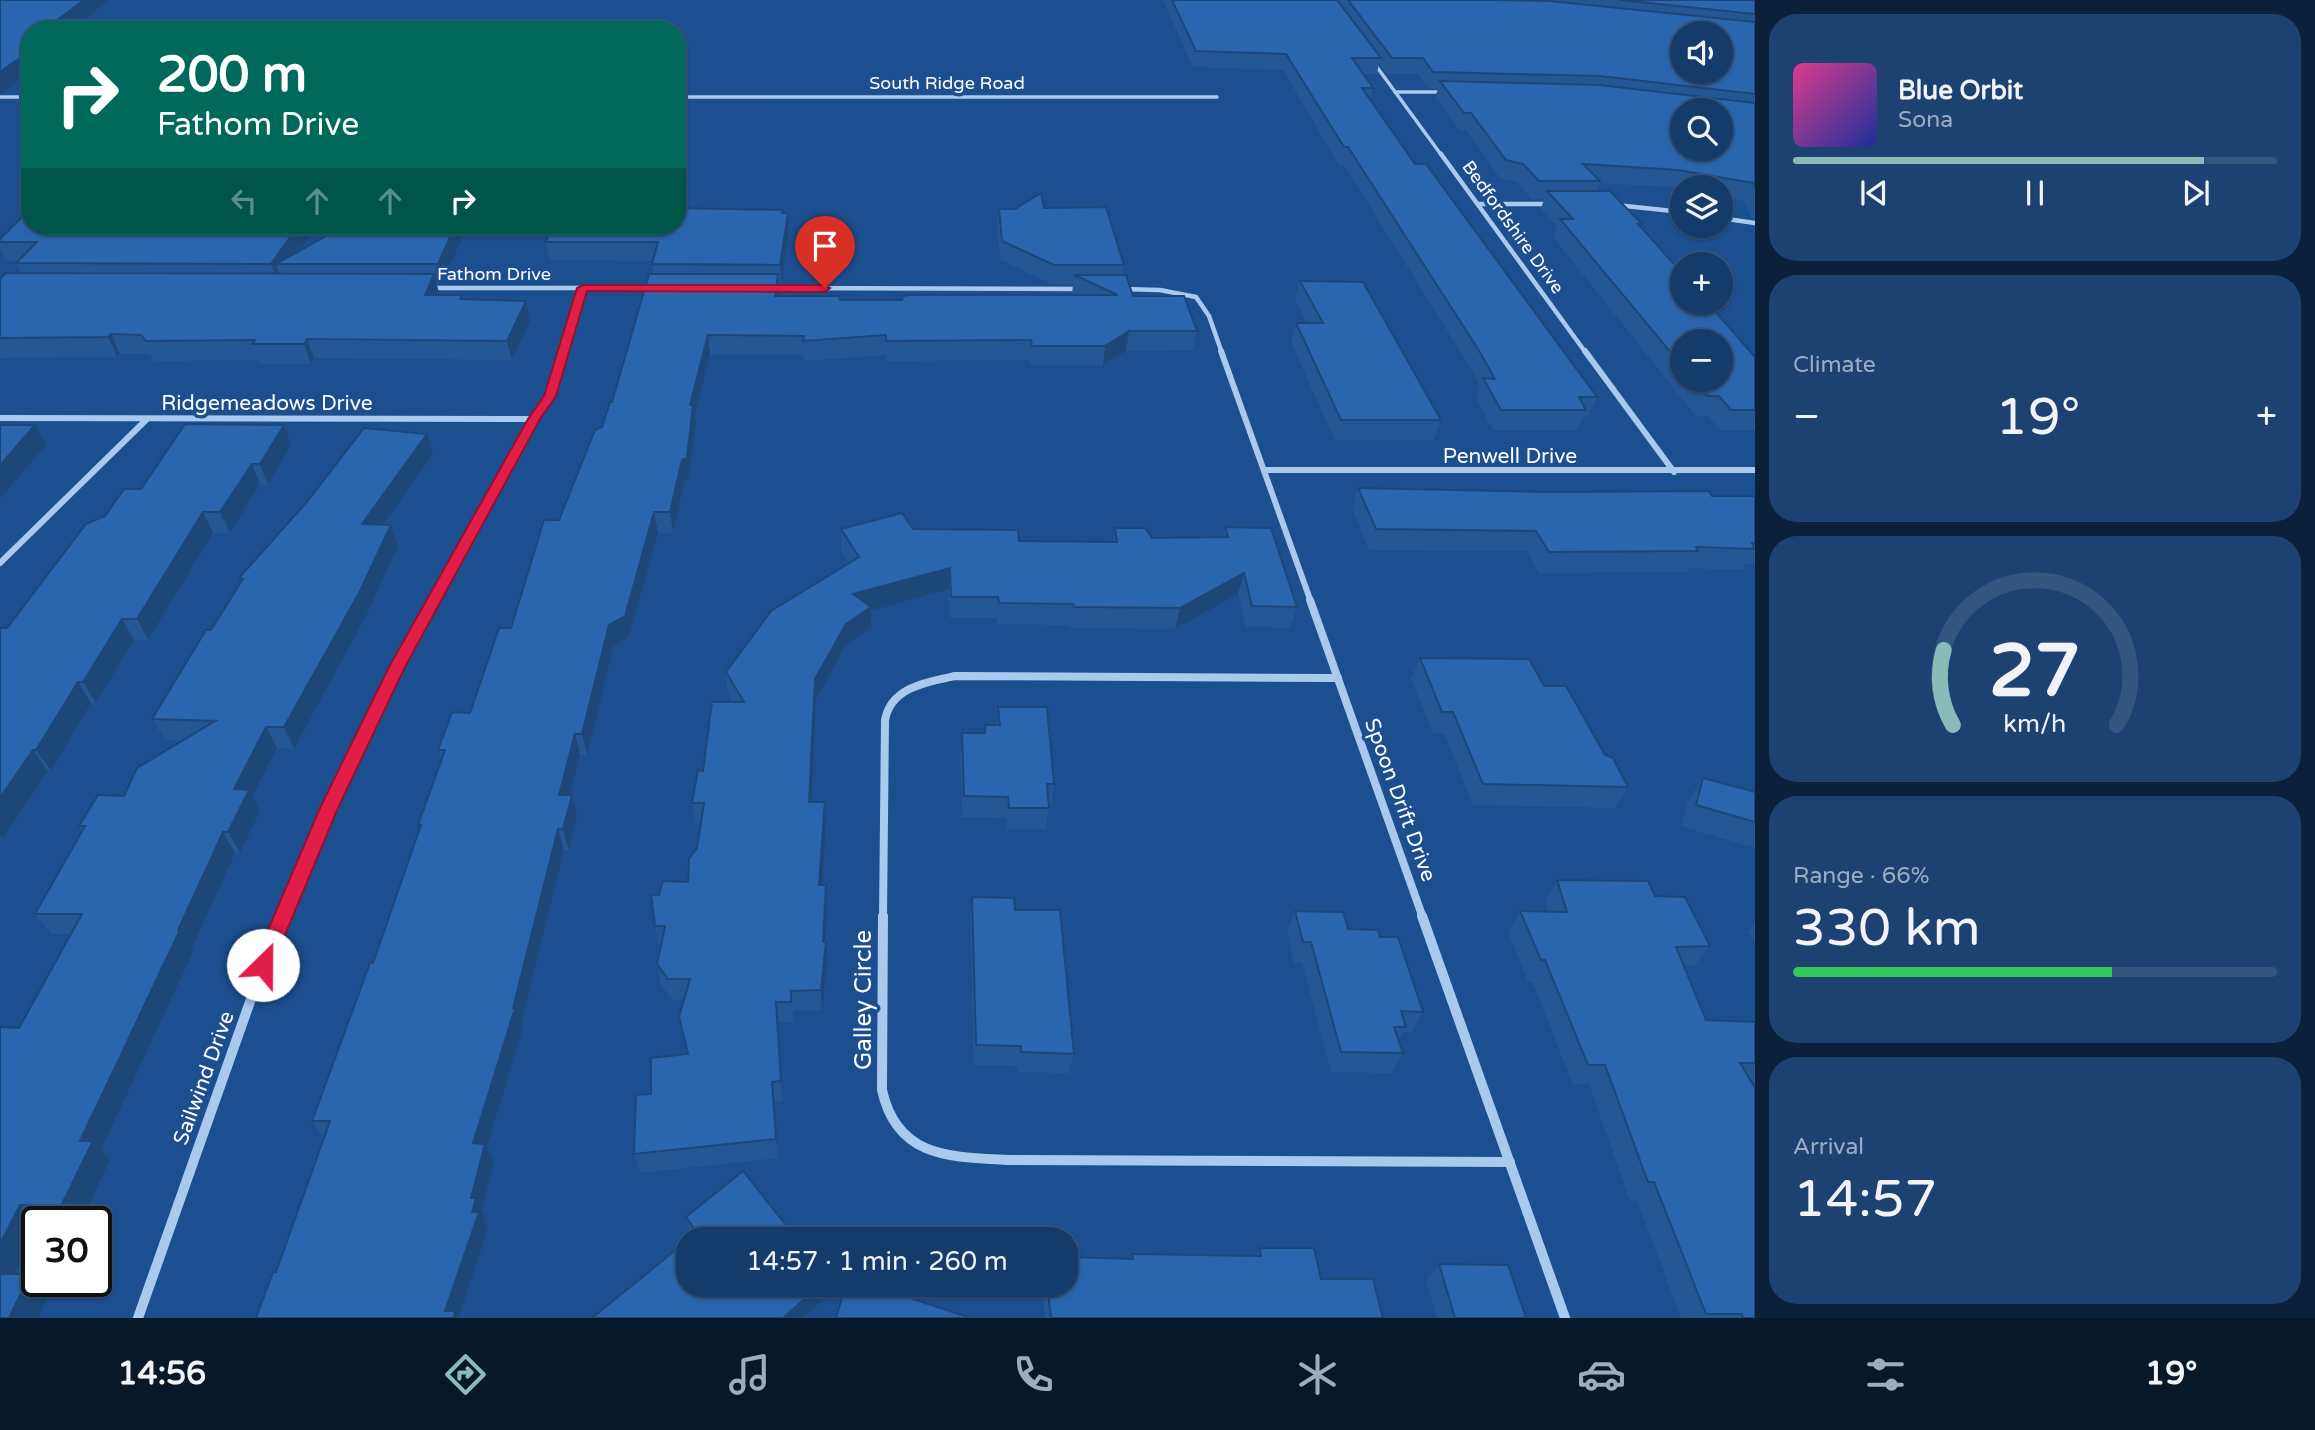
<!DOCTYPE html>
<meta charset="utf-8">
<style>
body{margin:0;font-family:"Varela Round",sans-serif;background:#1d4271;color:#f1f3f6;height:100vh;display:flex;flex-direction:column;font-size:26px;white-space:nowrap}
*{box-sizing:border-box;margin:0}
p{font-size:23px;color:#9dadc1}
.icon{flex:none;width:38px;height:38px;fill:none;stroke:currentColor;stroke-width:2;stroke-linecap:round;stroke-linejoin:round}
.map{position:relative;flex:1;overflow:hidden}
.details{display:flex;flex-direction:column;gap:14px;padding:14px;background:#0b203b;width:560px}
.details>*{flex:none}
.hud{position:absolute;left:21px;top:21px;width:665px;height:214px;border-radius:28px;box-shadow:0 2px 5px #0004,0 0 0 2px #33557e;background:#00695c;color:#fff;overflow:hidden}
.controls{position:absolute;left:1670px;top:21px;display:grid;gap:14px}
.controls a{display:grid;place-items:center;width:63px;height:63px;border-radius:50%;background:#143b6b;box-shadow:0 2px 5px #0004,0 0 0 2px #33557e;font-size:35px}
.speed{position:absolute;left:21px;top:1206px;display:flex;gap:14px;font-size:35px;font-weight:700;text-align:center}
.speed>*{display:grid;place-content:center;width:91px;height:91px;border-radius:50%;background:#143b6b;box-shadow:0 2px 5px #0004,0 0 0 2px #33557e;line-height:1}
.speed .limit{border:4px solid #111;border-radius:10px;background:#fff;color:#111}
.pin{position:absolute;display:grid;place-items:center;width:60px;height:60px;color:#fff;margin:-72px -30px;border-radius:50% 50% 50% 0;rotate:-45deg;box-shadow:0 0 7px #0007}
.pin .icon{rotate:45deg}
.me{position:absolute;width:77px;margin:-38px;rotate:23deg;stroke-linejoin:round;filter:drop-shadow(0 0 5px #0008)}
.turn{display:flex;align-items:center;gap:24px;height:147px;padding:0 21px;font-size:32px}
.turn .icon{width:91px;height:91px;stroke-width:2.5}
.turn b{display:block;font-size:49px;line-height:60px}
.lanes{display:flex;align-items:center;height:66px;padding:0 21px;background:#0003;justify-content:center;gap:35px;direction:ltr}
.lanes .off{opacity:.35}
.big{font-size:52px;font-weight:600;line-height:1.1}
.details .card{flex:1;display:flex;flex-direction:column;justify-content:center;gap:10px;min-width:0;padding:0 24px;border-radius:28px;background:#1d4271}
.details .dial{align-items:center;gap:0}
.dial svg{height:182px;overflow:visible;fill:none;stroke:#33557e;stroke-width:7;stroke-linecap:round;text-anchor:middle}
.dial text{fill:#f1f3f6;stroke:none}
.song{display:flex;align-items:center;gap:21px}
.cover{width:84px;height:84px;border-radius:10px;background:linear-gradient(135deg,hsl(330 70% 55%),hsl(230 70% 35%))}
.played{height:7px;border-radius:4px;background:linear-gradient(90deg,#8bbbb9 85%,#33557e 85%)}
.keys{display:flex;justify-content:space-around;direction:ltr}
.heat{display:flex;justify-content:space-between;align-items:center;font-size:38px;direction:ltr}
.charge{height:10px;border-radius:5px;background:linear-gradient(90deg,#34c759 66%,#33557e 0)}
.trip{position:absolute;left:676px;top:1227px;width:402px;height:70px;border-radius:28px;background:#143b6b;box-shadow:0 2px 5px #0004,0 0 0 2px #33557e;font-weight:600;line-height:70px;text-align:center}
.menu{display:flex;height:112px;justify-content:space-around;align-items:center;background:#08182b;color:#9dadc1}
.menu .icon{width:49px;height:49px}
.menu .on{color:#8bbbb9}
.menu b{font-size:32px;color:#f1f3f6}
main{display:flex;flex:1;min-height:0}
.map>svg:first-child{display:block}
.lines{fill:none;stroke-linecap:round;stroke-linejoin:round}
.street-far4{stroke:#a9c9ee;stroke-width:3.5}
.street-far3{stroke:#a9c9ee;stroke-width:4.5}
.street-far2{stroke:#a9c9ee;stroke-width:6}
.street-far1{stroke:#a9c9ee;stroke-width:8}
.street{stroke:#a9c9ee;stroke-width:10}
.wall{fill:#245895;fill-rule:evenodd}
.shaded-wall{fill:#1d4779}
.building{fill:#2a66ad;stroke:#1d4779;stroke-width:2;fill-rule:evenodd}
.route{fill:#e11d48;stroke:#92132f;stroke-width:2}
.labels{text-anchor:middle;dominant-baseline:central;stroke-width:7;stroke-linejoin:round;paint-order:stroke}
.far-street-label{font-size:18px;fill:#fff;stroke:#1b4f8f}
.street-label{font-size:21px;fill:#fff;stroke:#1b4f8f}
.near-street-label{font-size:24px;fill:#fff;stroke:#1b4f8f}
</style>
<main>
<div class="map">
<svg width="1755" height="1318" viewBox="0 0 1755 1318">
<rect width="100%" height="100%" fill="#1b4f8f"/>
<g class="lines">
<g class="street-far4">
<polyline points="1374,63 1442,156"/>
<polyline points="1395,92 1443,92"/>
<polyline points="0,97 30,97"/>
<polyline points="677,97 1217,97"/>
</g>
<g class="street-far3">
<polyline points="1441,154 1586,353"/>
<polyline points="1479,204 1552,204"/>
<polyline points="1616,205 1682,212"/>
<polyline points="1720,218 1755,223"/>
<polyline points="429,288 652,288"/>
<polyline points="772,288 1082,289"/>
<polyline points="1122,289 1160,290 1196,297 1209,316 1222,353"/>
<polyline points="563,353 583,288"/>
</g>
<g class="street-far2">
<polyline points="1221,351 1311,602"/>
<polyline points="1585,351 1674,472"/>
<polyline points="0,418 534,419"/>
<polyline points="1264,470 1755,470"/>
<polyline points="0,563 147,419"/>
<polyline points="433,602 534,419 550,396 564,351"/>
</g>
<g class="street-far1">
<polyline points="1310,600 1423,918"/>
<path d="M283 918C328 809 378 703 434 600"/>
<path d="M883 918 885 720C891 687 927 682 955 676L1338 678"/>
</g>
<g class="street">
<path d="M883 916 882 1090C897 1158 950 1157 1008 1160L1510 1162"/>
<polyline points="1422,916 1565,1318"/>
<polyline points="138,1318 263,965 283,916"/>
</g>
</g>
<g class="wall">
<path d="M1163 0H1755V220L1751 218 1744 201 1720 196V187H1682V189L1670 187 1600 183 1597 191 1642 224 1641 226 1755 357V430H1720L1708 416H1696L1553 237 1557 227 1541 209 1544 199H1532L1517 182 1500 178 1466 130H1459L1435 97 1438 89 1429 88 1418 74H1387L1379 63 1377 74H1363L1373 88 1370 99 1415 164 1597 397 1588 417H1583L1577 430H1493L1476 398 1480 386 1471 369 1344 165H1339L1283 70 1193 67ZM1682 341 1720 380H1682Z"/>
<polygon points="1044,208 1124,265 1122,275 1133,296 1197,331 1193,350 1126,351 1103,365 1030,365 1029,360 886,361 886,355 804,361 804,355 710,355 695,416 696,425 689,478 685,480 673,533 658,533 629,637 614,646 587,755 580,755 570,795 577,816 569,850 564,850 521,1025 523,1028 487,1147 494,1162 482,1210 485,1216 484,1221 488,1229 459,1317 460,1318 256,1318 276,1272 323,1138 312,1121 373,963 419,829 418,825 442,760 438,750 470,713 511,628 602,427 612,402 653,274 652,264 653,261 550,260 546,242 783,210 783,213 788,213 789,231 781,284 779,284 779,296 840,300 902,300 1075,295 1072,294 1073,284 1052,284 1001,260 997,227 999,209"/>
<polygon points="344,226 465,226 466,228 443,283 436,283 439,293 438,295 463,300 526,301 530,321 512,360 314,358 311,364 260,364 258,360 155,361 149,354 120,354 117,357 0,358 0,279 21,273 16,263 19,261 6,260 0,248 0,239 316,227 300,251"/>
<polygon points="1300,281 1441,420 1434,440 1335,440 1291,342 1296,323 1307,323 1295,300"/>
<polygon points="284,425 291,445 268,485 260,484 230,533 213,533 148,640 134,640 96,703 91,703 51,771 48,771 3,838 0,838 0,628 7,628 141,489"/>
<polygon points="433,454 383,525 391,525 398,546 367,614 294,749 277,748 253,796 260,811 240,853 235,853 192,948 194,950 101,1150 110,1160 81,1222 37,1222 37,1228 14,1274 50,1291 0,1318 19,1028 71,934 51,934 35,914 82,830 79,826 124,796 182,741 165,740 152,719 241,583 239,578"/>
<polygon points="1358,488 1712,496 1755,496 1755,564 1746,564 1743,570 1688,568 1687,572 1539,573 1527,551 1369,550 1352,509"/>
<polygon points="1225,527 1297,607 1290,628 1246,627 1238,594 1175,629 1071,628 1070,625 997,624 997,618 950,618 949,589 871,611 871,628 846,645 816,700 812,802 825,802 826,823 822,885 826,885 827,905 825,942 827,963 822,1010 793,1011 793,1022 778,1022 783,1101 775,1102 778,1158 640,1173 634,1154 651,1094 687,1054 679,1017 684,999 672,1000 661,984 657,964 660,946 659,946 655,926 659,895 688,882 697,848 701,824 696,824 692,803 703,771 733,702 728,694 726,672 849,563 841,550 841,529 913,529 1019,541 1113,542 1115,528 1152,538 1223,537"/>
<polygon points="1420,658 1544,686 1605,755 1628,787 1615,808 1473,805 1444,733 1433,733 1411,679"/>
<polygon points="998,707 1054,784 1051,805 1049,805 1046,829 1007,829 1006,818 962,817 960,755 962,733 984,733 985,725 997,725"/>
<polygon points="1703,778 1755,792 1755,848 1681,826 1689,799"/>
<polygon points="1557,880 1655,896 1710,946 1694,966 1684,966 1706,1020 1755,1022 1755,1082 1752,1082 1755,1318 1681,1318 1637,1200 1630,1201 1589,1084 1573,1085 1532,981 1528,981 1508,932 1520,911 1548,912 1545,901"/>
<polygon points="972,897 1015,910 1074,1054 1069,1073 1018,1072 1018,1066 974,1065 970,917"/>
<polygon points="1295,911 1348,929 1380,937 1423,1012 1412,1032 1403,1032 1398,1040 1403,1053 1392,1073 1331,1072 1302,963 1294,963 1287,932"/>
<polygon points="1755,923 1755,941 1747,933"/>
<polygon points="686,1217 797,1239 692,1237"/>
<polygon points="1260,1248 1321,1279 1383,1318 1045,1318 1042,1284 1066,1284 1130,1259 1132,1254 1255,1256"/>
<polygon points="1439,1264 1526,1318 1437,1318 1426,1281"/>
</g>
<g class="shaded-wall">
<polygon points="84,0 109,0 71,30 44,30"/>
<polygon points="30,51 30,72 0,94 0,72"/>
<polygon points="788,213 789,231 781,284 780,265"/>
<polygon points="298,226 316,226 316,227 291,264 276,264 281,278 278,283 271,264"/>
<polygon points="454,226 465,226 466,228 443,283 438,264"/>
<polygon points="434,274 439,293 430,314 425,295"/>
<polygon points="778,274 779,293 776,315 775,296"/>
<polygon points="526,301 530,321 512,360 507,341"/>
<polygon points="1129,331 1126,351 1103,365 1105,346"/>
<polygon points="111,334 120,354 117,357 108,337"/>
<polygon points="708,335 710,355 695,416 696,425 689,478 685,480 673,533 670,512 682,460 690,405"/>
<polygon points="307,339 314,358 311,364 304,344"/>
<polygon points="35,425 46,445 0,499 0,465"/>
<polygon points="284,425 291,445 268,485 260,464"/>
<polygon points="427,434 433,454 369,545 362,524"/>
<polygon points="252,464 260,484 230,533 220,512"/>
<polygon points="203,512 213,533 148,640 137,619"/>
<polygon points="654,512 658,533 629,637 614,646 587,755 582,734 609,625"/>
<polygon points="391,525 398,546 367,614 294,749 284,727"/>
<polygon points="950,568 949,589 871,611 871,628 846,645 816,700 811,823 809,802 815,679 846,624 853,594"/>
<polygon points="1244,573 1238,594 1175,629 1180,608"/>
<polygon points="122,619 134,640 96,703 83,682"/>
<polygon points="78,682 91,703 51,771 36,750"/>
<polygon points="266,727 277,748 253,796 260,811 240,853 228,832 234,789"/>
<polygon points="575,734 580,755 565,816 559,795"/>
<polygon points="33,750 48,771 3,838 0,835 0,798"/>
<polygon points="572,795 577,816 569,850 563,829"/>
<polygon points="825,802 826,823 821,905 819,885"/>
<polygon points="558,829 564,850 521,1025 523,1028 487,1147 494,1162 482,1210 485,1216 484,1221 488,1229 459,1317 460,1318 449,1318 445,1311 472,1212 471,1198 473,1143 513,1008"/>
<polygon points="223,832 235,853 192,948 194,950 101,1150 110,1160 81,1222 78,1222 61,1206 80,1141"/>
<polygon points="826,885 827,905 825,949 826,942 827,963 822,1010 821,990"/>
<polygon points="776,1002 778,1022 783,1101 781,1081"/>
<polygon points="772,1082 775,1102 778,1158 776,1139"/>
<polygon points="20,1205 38,1222 37,1222 37,1228 6,1290 0,1285 0,1244"/>
<polygon points="30,1274 37,1279 37,1281 39,1281 50,1291 38,1318 9,1318"/>
<polygon points="821,1284 829,1284 829,1295 803,1318 783,1318"/>
</g>
<g class="building">
<polygon points="0,0 84,0 44,30 30,30 30,51 0,72"/>
<polygon points="1172,0 1337,0 1381,58 1352,58 1373,88 1362,88 1415,164 1426,164 1597,397 1579,397 1586,410 1501,410 1483,378 1495,379 1478,349 1348,147 1344,147 1286,54 1196,51"/>
<path d="M1348 0H1491L1550 1 1755 22V94L1600 76 1433 72 1423 58H1392ZM1682 33H1720V72H1682Z"/>
<polygon points="1620,0 1755,0 1755,14"/>
<path d="M1440 81 1599 85 1755 103V188L1753 183 1678 170 1583 164 1600 181H1539L1523 164 1506 160 1471 113H1464ZM1682 110H1720V149H1682Z"/>
<polygon points="1547,191 1610,191 1642,224 1638,224 1682,273 1682,303 1708,303 1755,357 1755,410 1731,410 1719,396 1707,396 1694,380 1720,380 1720,341 1682,341 1682,366 1560,219 1573,219"/>
<polygon points="1041,193 1044,208 1106,207 1124,265 1054,265 1002,241 999,209 1015,209"/>
<polygon points="677,208 783,210 782,213 788,213 780,265 652,264 658,242 546,242 552,226 677,226"/>
<polygon points="30,209 30,226 298,226 271,264 16,263 37,242 0,242 0,239"/>
<polygon points="344,226 455,226 438,264 276,264"/>
<polygon points="6,273 434,274 425,295 462,295 460,299 526,301 507,341 307,339 304,344 252,344 255,340 146,341 141,335 111,334 108,337 0,338 0,279"/>
<polygon points="649,274 778,274 775,296 839,296 840,300 902,300 903,296 909,295 1118,295 1074,275 1126,275 1133,296 1184,296 1197,331 1129,331 1105,346 1032,346 1031,340 886,341 886,335 803,341 804,336 708,335 690,405 693,405 687,458 682,460 670,512 654,512 625,616 609,625 582,734 575,734 559,795 572,795 563,829 558,829 513,1008 515,1008 473,1143 485,1144 471,1198 476,1198 472,1212 479,1212 445,1311 455,1311 454,1318 256,1318 273,1272 276,1272 330,1121 312,1121 370,963 373,963 421,825 418,825 445,750 438,750 452,712 470,713 499,628 511,628 544,520 559,520 595,430 602,427 610,402 612,402"/>
<polygon points="1300,281 1363,282 1441,420 1341,420 1296,323 1323,323"/>
<polygon points="185,424 284,425 260,464 252,464 220,512 203,512 137,619 122,619 83,682 78,682 36,750 33,750 0,798 0,628 7,628 86,524 105,516 124,489 141,489"/>
<polygon points="0,425 35,425 0,465"/>
<polygon points="364,428 427,434 362,524 391,525 359,593 284,727 266,727 234,789 249,790 228,832 223,832 178,930 180,930 80,1141 93,1141 61,1206 20,1205 0,1244 0,1027 19,1028 82,914 35,914 85,826 79,826 98,795 124,796 137,768 215,721 152,719 206,630 211,630 243,579 239,578 306,503"/>
<polygon points="1358,488 1547,492 1709,491 1712,496 1755,496 1755,543 1752,543 1755,549 1696,547 1698,551 1549,552 1536,531 1376,529"/>
<polygon points="902,513 913,529 1018,530 1019,541 1117,542 1115,528 1145,528 1152,538 1228,537 1225,527 1271,528 1297,607 1252,606 1244,573 1180,608 1074,607 1073,604 999,603 998,597 951,597 950,568 853,594 871,607 846,624 815,679 809,802 825,802 819,885 826,885 823,942 826,942 821,990 791,991 791,1002 776,1002 781,1081 772,1082 776,1139 634,1154 636,1095 651,1094 651,1058 688,1054 679,1017 690,979 668,979 657,964 665,926 655,926 651,895 659,895 663,881 688,882 689,859 697,848 704,803 692,803 698,770 703,771 712,702 744,702 726,672 771,611 859,557 841,529"/>
<polygon points="1420,658 1529,659 1544,686 1566,686 1605,755 1613,758 1628,787 1483,784 1453,712 1442,712"/>
<polygon points="998,707 1047,707 1054,784 1047,784 1049,808 1009,808 1008,797 964,796 962,733 985,733 985,725 1000,725"/>
<polygon points="1703,778 1755,792 1755,822 1696,805"/>
<polygon points="1557,880 1648,881 1655,896 1685,897 1710,946 1676,947 1706,1020 1755,1022 1755,1063 1740,1063 1755,1088 1755,1318 1743,1318 1742,1314 1706,1314 1654,1182 1648,1182 1605,1065 1588,1065 1545,960 1541,960 1520,911 1567,912"/>
<polygon points="972,897 1014,898 1015,910 1060,910 1074,1054 1021,1052 1021,1046 976,1045"/>
<polygon points="1295,911 1343,912 1348,929 1378,930 1380,937 1398,937 1423,1012 1401,1011 1406,1027 1394,1027 1403,1053 1341,1052 1311,942 1303,942"/>
<polygon points="743,1171 797,1239 689,1239 697,1233 686,1217"/>
<polygon points="688,1240 688,1284 821,1284 783,1318 592,1318"/>
<polygon points="1260,1248 1314,1248 1321,1279 1373,1279 1383,1318 1051,1318 1047,1284 1066,1284 1066,1257 1133,1259 1132,1254 1261,1256"/>
<polygon points="1439,1264 1508,1265 1526,1318 1455,1318"/>
<polygon points="0,1274 30,1274 9,1318 0,1318"/>
<polygon points="846,1284 910,1284 907,1297 968,1317 968,1318 836,1318"/>
</g>
<polygon class="route" points="583,285 825,285 830,288 825,292 587,291 556,396 540,419 405,667 338,808 270,971 263,974 256,971 253,965 320,808 389,667 528,419 544,396 577,288"/>
<g class="labels">
<g class="far-street-label">
<text x="947" y="83">South Ridge Road</text>
<text transform="translate(1513 227) rotate(54)">Bedfordshire Drive</text>
<text x="494" y="274">Fathom Drive</text>
</g>
<g class="street-label">
<text x="267" y="403">Ridgemeadows Drive</text>
<text x="1510" y="456">Penwell Drive</text>
<text transform="translate(1400 800) rotate(70)">Spoon Drift Drive</text>
<text transform="translate(204 1078) rotate(-70)">Sailwind Drive</text>
</g>
<g class="near-street-label">
<text transform="translate(863 1000) rotate(-90)">Galley Circle</text>
</g>
</g>
</svg>
<div class="controls">
<a><svg class="icon" aria-label="sound" viewBox="0 0 24 24"><path d="M4 9h4l5-4v14l-5-4H4zM17 9q2 3 0 6"/></svg></a>
<a><svg class="icon" aria-label="search" viewBox="0 0 24 24"><circle cx="10" cy="10" r="6"/><path d="M15 15l6 6"/></svg></a>
<a><svg class="icon" aria-label="layers" viewBox="0 0 24 24"><path d="M12 4l9 5-9 5-9-5zM3 14l9 5 9-5"/></svg></a>
<a>+</a>
<a>−</a>
</div>
<div class="speed"><div class="limit">30</div></div>
<div class="pin" style="left:825px;top:288px;background:#d93025"><svg class="icon" aria-label="arrive" viewBox="0 0 24 24"><path d="M6 21V4h12l-3 4 3 4H6"/></svg></div>
<svg class="me" style="left:263px;top:965px" viewBox="-20 -20 40 40"><circle r="19" fill="#fff"/><path d="M0-13L10 11 0 6-10 11z" fill="#e11d48"/></svg>
<div class="trip">14:57 · 1 min · 260 m</div>
<div class="hud">
<div class="turn"><svg class="icon" aria-label="right" viewBox="0 0 24 24"><path d="M7 20v-9h11M14 6l5 5-5 5"/></svg><div><b>200 m</b>Fathom Drive</div></div>
<div class="lanes"><svg class="icon off" aria-label="left" viewBox="0 0 24 24"><path d="M17 20v-9H6M10 6l-5 5 5 5"/></svg><svg class="icon off" aria-label="ahead" viewBox="0 0 24 24"><path d="M12 20V5M6 11l6-6 6 6"/></svg><svg class="icon off" aria-label="ahead" viewBox="0 0 24 24"><path d="M12 20V5M6 11l6-6 6 6"/></svg><svg class="icon" aria-label="right" viewBox="0 0 24 24"><path d="M7 20v-9h11M14 6l5 5-5 5"/></svg></div>
</div>
</div>
<section class="details">
<div class="card">
<div class="song"><i class="cover"></i><div><b>Blue Orbit</b><p>Sona</p></div></div>
<div class="played"></div>
<div class="keys"><svg class="icon" aria-label="previous" viewBox="0 0 24 24"><path d="M18 5L8 12l10 7zM5 5v14"/></svg><svg class="icon" aria-label="pause" viewBox="0 0 24 24"><path d="M8 5v14M16 5v14"/></svg><svg class="icon" aria-label="next" viewBox="0 0 24 24"><path d="M6 5l10 7-10 7zM19 5v14"/></svg></div>
</div>
<div class="card"><p>Climate</p>
<div class="heat"><a>−</a><b class="big">19°</b><a>+</a></div>
</div>
<div class="card dial"><svg viewBox="0 0 100 80">
<path d="M14 69A42 42 0 1 1 86 69"/>
<path d="M14 69A42 42 0 0 1 10 36" stroke="#8bbbb9"/>
<text x="50" y="56" font-size="32" font-weight="700">27</text>
<text x="50" y="72" font-size="11">km/h</text>
</svg></div>
<div class="card"><p>Range · 66%</p><b class="big">330 km</b><div class="charge"></div></div>
<div class="card"><p>Arrival</p><b class="big">14:57</b></div>
</section>
</main>
<nav class="menu">
<b>14:56</b>
<svg class="icon on" aria-label="directions" viewBox="0 0 24 24"><path d="M12 3l9 9-9 9-9-9zM9 14v-3h6M13 9l2 2-2 2"/></svg>
<svg class="icon" aria-label="music" viewBox="0 0 24 24"><path d="M9 18V5l10-2v13"/><circle cx="6" cy="18" r="3"/><circle cx="16" cy="16" r="3"/></svg>
<svg class="icon" aria-label="phone" viewBox="0 0 24 24"><path d="M5 4h4l2 5-3 2q2 4 5 5l2-3 5 2v4C11 20 4 13 5 4z"/></svg>
<svg class="icon" aria-label="climate" viewBox="0 0 24 24"><path d="M12 3v18M4 7l16 10M4 17L20 7"/></svg>
<svg class="icon" aria-label="car" viewBox="0 0 24 24"><path d="M5 17H2v-5l4-1 3-4h7l3 4 3 1v5h-3M9 17h6M6 11h13"/><circle cx="7" cy="17" r="2"/><circle cx="17" cy="17" r="2"/></svg>
<svg class="icon" aria-label="filters" viewBox="0 0 24 24"><path d="M4 7h16M4 17h16"/><circle cx="9" cy="7" r="2"/><circle cx="15" cy="17" r="2"/></svg>
<b>19°</b>
</nav>
